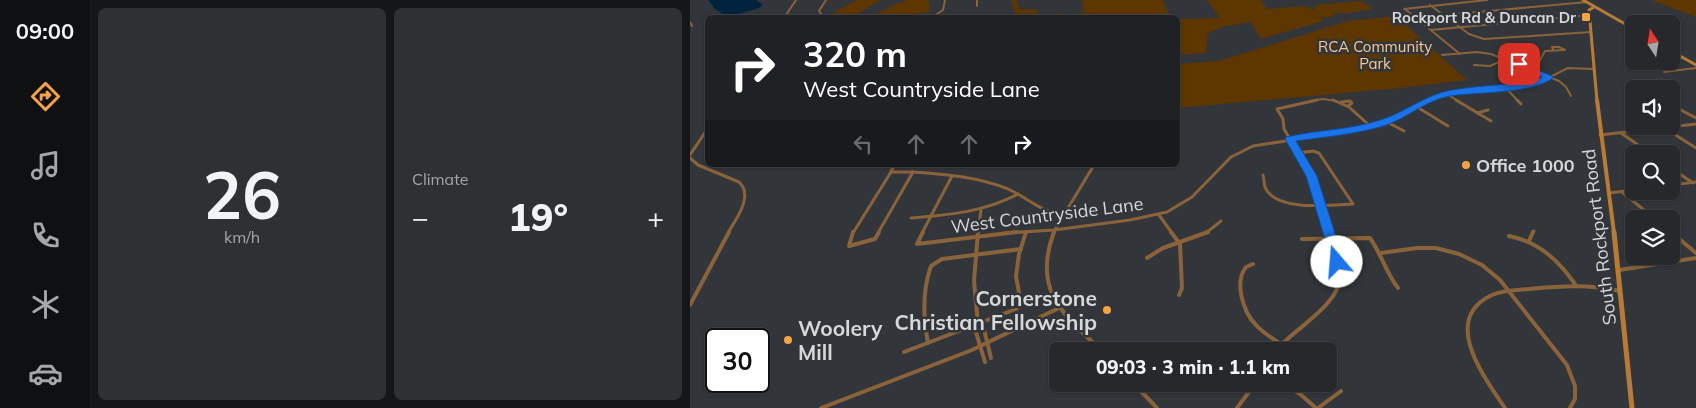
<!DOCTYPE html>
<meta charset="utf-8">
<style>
body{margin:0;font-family:Mulish,sans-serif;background:#2e3034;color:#f1f3f6;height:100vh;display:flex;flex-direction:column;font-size:19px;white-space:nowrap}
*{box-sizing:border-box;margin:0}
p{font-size:16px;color:#a4a6a9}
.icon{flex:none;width:28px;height:28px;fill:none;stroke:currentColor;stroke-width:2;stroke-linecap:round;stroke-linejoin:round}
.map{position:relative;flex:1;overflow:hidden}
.drawer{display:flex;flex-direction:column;gap:8px;padding:8px;background:#151618;width:600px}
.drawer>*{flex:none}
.top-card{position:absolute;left:15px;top:15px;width:475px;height:152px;border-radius:8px;box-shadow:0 1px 4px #0004,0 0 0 1px #424448;background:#202124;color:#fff;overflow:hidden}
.needle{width:32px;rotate:348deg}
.fabs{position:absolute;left:935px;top:15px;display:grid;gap:10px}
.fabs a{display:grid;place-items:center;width:55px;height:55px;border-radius:8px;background:#26282c;box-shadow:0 1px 4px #0004,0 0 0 1px #424448;font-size:25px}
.speed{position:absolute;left:15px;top:328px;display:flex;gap:10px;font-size:25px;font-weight:700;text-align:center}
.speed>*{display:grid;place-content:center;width:65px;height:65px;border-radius:50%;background:#26282c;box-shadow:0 1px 4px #0004,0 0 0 1px #424448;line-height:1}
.speed .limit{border:2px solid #111;border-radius:8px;background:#fff;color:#111}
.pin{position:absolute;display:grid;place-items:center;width:42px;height:42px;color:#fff;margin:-21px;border-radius:10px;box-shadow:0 2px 8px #0006}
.me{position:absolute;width:55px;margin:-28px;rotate:342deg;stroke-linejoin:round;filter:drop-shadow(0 0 4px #0008)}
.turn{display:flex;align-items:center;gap:18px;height:105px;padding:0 15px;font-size:22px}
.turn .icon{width:65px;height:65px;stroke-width:2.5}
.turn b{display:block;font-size:35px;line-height:42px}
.lanes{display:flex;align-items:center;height:48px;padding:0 15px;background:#0003;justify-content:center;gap:25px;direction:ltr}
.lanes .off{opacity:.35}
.big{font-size:38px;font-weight:800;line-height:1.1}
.drawer .widget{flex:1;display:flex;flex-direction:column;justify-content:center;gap:8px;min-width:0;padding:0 18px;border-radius:8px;background:#2e3034}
.drawer .dial{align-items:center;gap:0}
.dial b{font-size:65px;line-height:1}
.heat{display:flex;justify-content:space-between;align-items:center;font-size:28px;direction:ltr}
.drawer .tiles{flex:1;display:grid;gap:8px;grid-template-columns:repeat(2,1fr)}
.trip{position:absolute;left:359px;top:342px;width:288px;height:50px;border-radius:8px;background:#26282c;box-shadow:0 1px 4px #0004,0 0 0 1px #424448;font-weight:800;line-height:50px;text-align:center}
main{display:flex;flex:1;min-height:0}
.menu{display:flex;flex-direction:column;width:90px;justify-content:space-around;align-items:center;background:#0f1012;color:#a4a6a9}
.menu .icon{width:35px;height:35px}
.menu .current{color:#f5a345}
.menu b{font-size:22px;color:#f1f3f6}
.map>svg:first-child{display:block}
.green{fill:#5d3600}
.water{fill:#00243e}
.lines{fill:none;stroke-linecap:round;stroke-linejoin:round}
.street-far2{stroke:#8a633b;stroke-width:2}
.street-far1{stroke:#8a633b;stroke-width:3}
.street{stroke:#8a633b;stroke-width:4}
.secondary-far2{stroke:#b87b36;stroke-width:3}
.secondary-far1{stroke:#b87b36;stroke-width:4}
.secondary{stroke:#b87b36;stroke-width:5}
.route{fill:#1a73e8;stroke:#114b97}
.poi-dot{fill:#f5a345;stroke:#32363a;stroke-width:2}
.labels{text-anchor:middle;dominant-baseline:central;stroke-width:5;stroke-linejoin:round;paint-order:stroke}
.far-poi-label{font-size:15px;font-weight:bold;fill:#d6d8da;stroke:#32363a;text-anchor:end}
.far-park-label{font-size:15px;fill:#f6c797;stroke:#32363a}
.poi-label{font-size:18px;font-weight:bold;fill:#d6d8da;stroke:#32363a;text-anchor:start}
.street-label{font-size:18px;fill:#d6d8da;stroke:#32363a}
.near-poi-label{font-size:21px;font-weight:bold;fill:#d6d8da;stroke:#32363a;text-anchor:end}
</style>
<main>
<nav class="menu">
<b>09:00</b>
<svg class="icon current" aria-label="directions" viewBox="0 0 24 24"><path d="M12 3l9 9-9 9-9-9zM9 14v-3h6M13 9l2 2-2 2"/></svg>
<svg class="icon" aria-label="music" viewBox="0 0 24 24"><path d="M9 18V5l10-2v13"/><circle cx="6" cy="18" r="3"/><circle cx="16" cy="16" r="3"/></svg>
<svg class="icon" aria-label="phone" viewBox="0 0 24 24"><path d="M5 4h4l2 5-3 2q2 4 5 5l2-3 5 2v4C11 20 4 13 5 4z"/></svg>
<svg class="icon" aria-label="climate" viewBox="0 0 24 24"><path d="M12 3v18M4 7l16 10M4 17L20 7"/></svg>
<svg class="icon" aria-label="car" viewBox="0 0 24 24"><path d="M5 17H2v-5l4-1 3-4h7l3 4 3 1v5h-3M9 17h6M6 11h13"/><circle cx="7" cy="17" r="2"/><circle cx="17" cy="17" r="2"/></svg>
</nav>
<section class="drawer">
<div class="tiles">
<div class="widget dial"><b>26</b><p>km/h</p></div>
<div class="widget"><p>Climate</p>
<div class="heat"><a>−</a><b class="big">19°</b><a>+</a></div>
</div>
</div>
</section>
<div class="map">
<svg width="1006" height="408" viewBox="0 0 1006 408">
<rect width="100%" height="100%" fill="#32363a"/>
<g class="green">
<polygon points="167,0 190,0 163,17 136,17"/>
<polygon points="216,0 237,0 240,3 239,12 214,17 180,17 208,3 215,2"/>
<polygon points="321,0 327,0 330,10 345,9 349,13 346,17 370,13 375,16 394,12 392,0 472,0 481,17 326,17"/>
<polygon points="517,0 571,0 577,9 613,6 625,10 625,5 672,1 683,9 659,13 642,13 646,16 630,18 634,21 570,39 561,22 536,26 518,33 516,53 488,55 488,19 530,18"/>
<polygon points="961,0 1006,0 1006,17"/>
<polygon points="706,16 777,80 711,88 488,108 488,64 529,61 658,21"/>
</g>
<polygon class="water" points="18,0 66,0 73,5 69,8 38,17 25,9"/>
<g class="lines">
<g class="street-far2">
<polyline points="287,0 287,6"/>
<polyline points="740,5 779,34 794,39 901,32"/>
<polyline points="714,9 797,0"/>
<polyline points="715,9 770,54"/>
<polyline points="756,15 897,2"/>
<polyline points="94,18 106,0"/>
<polyline points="134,18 129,11 136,0"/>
<polyline points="241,18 253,10 255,0"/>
<polyline points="0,22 2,26"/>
<polyline points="741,30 900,15"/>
<polyline points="811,47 822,54 823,57 819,60"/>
<polyline points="752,55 787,52 801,54 869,81 876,87 881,96"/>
<polyline points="784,65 800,66 816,59"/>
<polyline points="840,69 848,64 855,51 875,50 869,47 862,47 863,49"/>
<polyline points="974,72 1006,68"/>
<polyline points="816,88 828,101"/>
<polyline points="757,94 768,101"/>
<polyline points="620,101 633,99 647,101"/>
<polyline points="738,101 757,94 846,84 878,68 903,69"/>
</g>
<g class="street-far1">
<polyline points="627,100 587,109 593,119 594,129 622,176 638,233"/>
<polyline points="643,100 659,107 680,126"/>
<polyline points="766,100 801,121"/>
<polyline points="827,100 831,104"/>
<polyline points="651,102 660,101 662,103 658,106"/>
<polyline points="983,106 1006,118"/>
<polyline points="727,107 758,126"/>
<polyline points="941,107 944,108"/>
<polyline points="787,113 798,110"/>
<polyline points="697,122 714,131"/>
<polyline points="973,127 1006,148"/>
<polyline points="931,133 961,154"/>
<polyline points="910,135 1006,124"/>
<polyline points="0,155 18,128"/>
<path d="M0 158 8 165 49 182C64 196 46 219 38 233"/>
<polyline points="981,168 1003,183"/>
<polyline points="201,171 205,165"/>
<path d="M223 172C254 174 289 177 318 189 340 199 348 211 374 215"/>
<path d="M573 175C574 179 574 183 575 187 585 212 641 205 663 204L629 153 623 151 608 153"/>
<polyline points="981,185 1006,182"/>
<polyline points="932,192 965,219"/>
<polyline points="919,193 944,190"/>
<polyline points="469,215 482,233"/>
<path d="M221 218C259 215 294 212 328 194"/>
<polyline points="981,232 983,233"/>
<polyline points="163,233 201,172 223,172"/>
<polyline points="188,233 223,172"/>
<polyline points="232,233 262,176"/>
<polyline points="288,233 291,210"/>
<polyline points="316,233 364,230 440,220 477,212 502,197 541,157 563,146 660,131 687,124 708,117 741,100"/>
<polyline points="363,233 404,165"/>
<polyline points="516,233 531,221"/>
<polyline points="843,233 844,231"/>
</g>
<g class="street">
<polyline points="163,232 159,246 185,239 189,232"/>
<polyline points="233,232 227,244 327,232"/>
<polyline points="288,232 284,281 288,324 285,329 295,362"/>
<path d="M364 232C342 291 373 314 412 351"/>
<polyline points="481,232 490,244 492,288 489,295"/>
<polyline points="981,232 1006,253"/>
<path d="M819 236C849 242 868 260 885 284"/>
<path d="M612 239 680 238C692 255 696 273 708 288"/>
<polyline points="839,241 843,232"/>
<polyline points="691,253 727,248 746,248 769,254 792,265 810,280 877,365 885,386 885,399 880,408"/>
<polyline points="457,258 473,248 518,232"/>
<path d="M563 264 556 267C544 282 553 312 566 325 573 333 582 338 591 344"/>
<polyline points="929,270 1006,258"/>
<polyline points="0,305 39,232"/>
<polyline points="288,324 293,325 301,358"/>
<path d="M238 343C233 317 232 291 241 266L252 259 331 249"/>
<path d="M586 351C601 330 652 305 650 274 648 260 642 245 638 232"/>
<polyline points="214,352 326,309 331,304 326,276 329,254 336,232"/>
<polyline points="444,384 467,408"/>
<polyline points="592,384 610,394 626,408"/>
<polyline points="131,408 282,350 369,308"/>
<polyline points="547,408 565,384"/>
<polyline points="628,408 651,391"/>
<path d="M815 408C794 377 750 319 802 295 813 290 827 290 839 289 871 286 899 284 930 291"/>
</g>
<g class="secondary-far2">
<polyline points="893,0 944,29"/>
<polyline points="904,7 899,10 907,101"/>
<polyline points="981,51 1006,65"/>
</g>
<polyline class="secondary-far1" points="907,100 924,233"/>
<polyline class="secondary" points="924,232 942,408"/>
</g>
<path class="route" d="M826 63H832L864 77C845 94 786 92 760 96 737 100 718 117 697 125 668 134 636 137 606 141L627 176 654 262 652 266H643L616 176 595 139 596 137C626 130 657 130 687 121 710 115 729 99 753 92 776 86 815 85 840 82L852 77 826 66Z"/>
<g class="poi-dot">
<rect x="891" y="12" width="10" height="10" rx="2.5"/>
<circle cx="776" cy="165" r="5"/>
<circle cx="417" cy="310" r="5"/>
<circle cx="98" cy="340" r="5"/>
</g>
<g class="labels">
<g class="far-poi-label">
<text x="886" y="17">Rockport Rd &amp; Duncan Dr</text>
</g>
<g class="far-park-label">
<text x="685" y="46">RCA Community<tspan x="685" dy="17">Park</tspan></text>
</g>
<g class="poi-label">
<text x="786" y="165">Office 1000</text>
</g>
<g class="street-label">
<text transform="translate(357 215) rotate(-7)">West Countryside Lane</text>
<text transform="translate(909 237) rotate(-97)">South Rockport Road</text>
</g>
<g class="near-poi-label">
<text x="407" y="298">Cornerstone<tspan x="407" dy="24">Christian Fellowship</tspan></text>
<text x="108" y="328" text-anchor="start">Woolery<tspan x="108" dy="24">Mill</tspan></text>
</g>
</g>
</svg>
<div class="fabs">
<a><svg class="needle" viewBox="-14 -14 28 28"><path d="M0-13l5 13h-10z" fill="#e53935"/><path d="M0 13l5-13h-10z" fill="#a4a6a9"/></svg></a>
<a><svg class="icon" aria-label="sound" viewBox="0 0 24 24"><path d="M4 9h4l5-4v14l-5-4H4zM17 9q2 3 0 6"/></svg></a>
<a><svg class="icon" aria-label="search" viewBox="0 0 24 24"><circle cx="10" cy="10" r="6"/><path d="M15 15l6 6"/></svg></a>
<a><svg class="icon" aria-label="layers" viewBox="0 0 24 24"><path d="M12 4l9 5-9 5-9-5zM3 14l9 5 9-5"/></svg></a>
</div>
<div class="speed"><div class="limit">30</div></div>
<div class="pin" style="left:829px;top:64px;background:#d93025"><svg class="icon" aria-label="arrive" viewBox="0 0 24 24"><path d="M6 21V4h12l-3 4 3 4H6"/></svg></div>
<svg class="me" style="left:647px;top:262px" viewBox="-20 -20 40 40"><circle r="19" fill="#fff"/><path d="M0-13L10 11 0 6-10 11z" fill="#1a73e8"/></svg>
<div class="trip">09:03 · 3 min · 1.1 km</div>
<div class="top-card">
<div class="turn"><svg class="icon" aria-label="right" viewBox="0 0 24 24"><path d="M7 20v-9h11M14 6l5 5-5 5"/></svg><div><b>320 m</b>West Countryside Lane</div></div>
<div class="lanes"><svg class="icon off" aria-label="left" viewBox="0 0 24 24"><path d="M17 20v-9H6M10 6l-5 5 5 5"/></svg><svg class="icon off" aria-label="ahead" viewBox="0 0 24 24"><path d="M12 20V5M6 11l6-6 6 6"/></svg><svg class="icon off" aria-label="ahead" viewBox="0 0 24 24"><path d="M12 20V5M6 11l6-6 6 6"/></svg><svg class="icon" aria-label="right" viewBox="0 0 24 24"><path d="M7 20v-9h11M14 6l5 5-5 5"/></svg></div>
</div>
</div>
</main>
